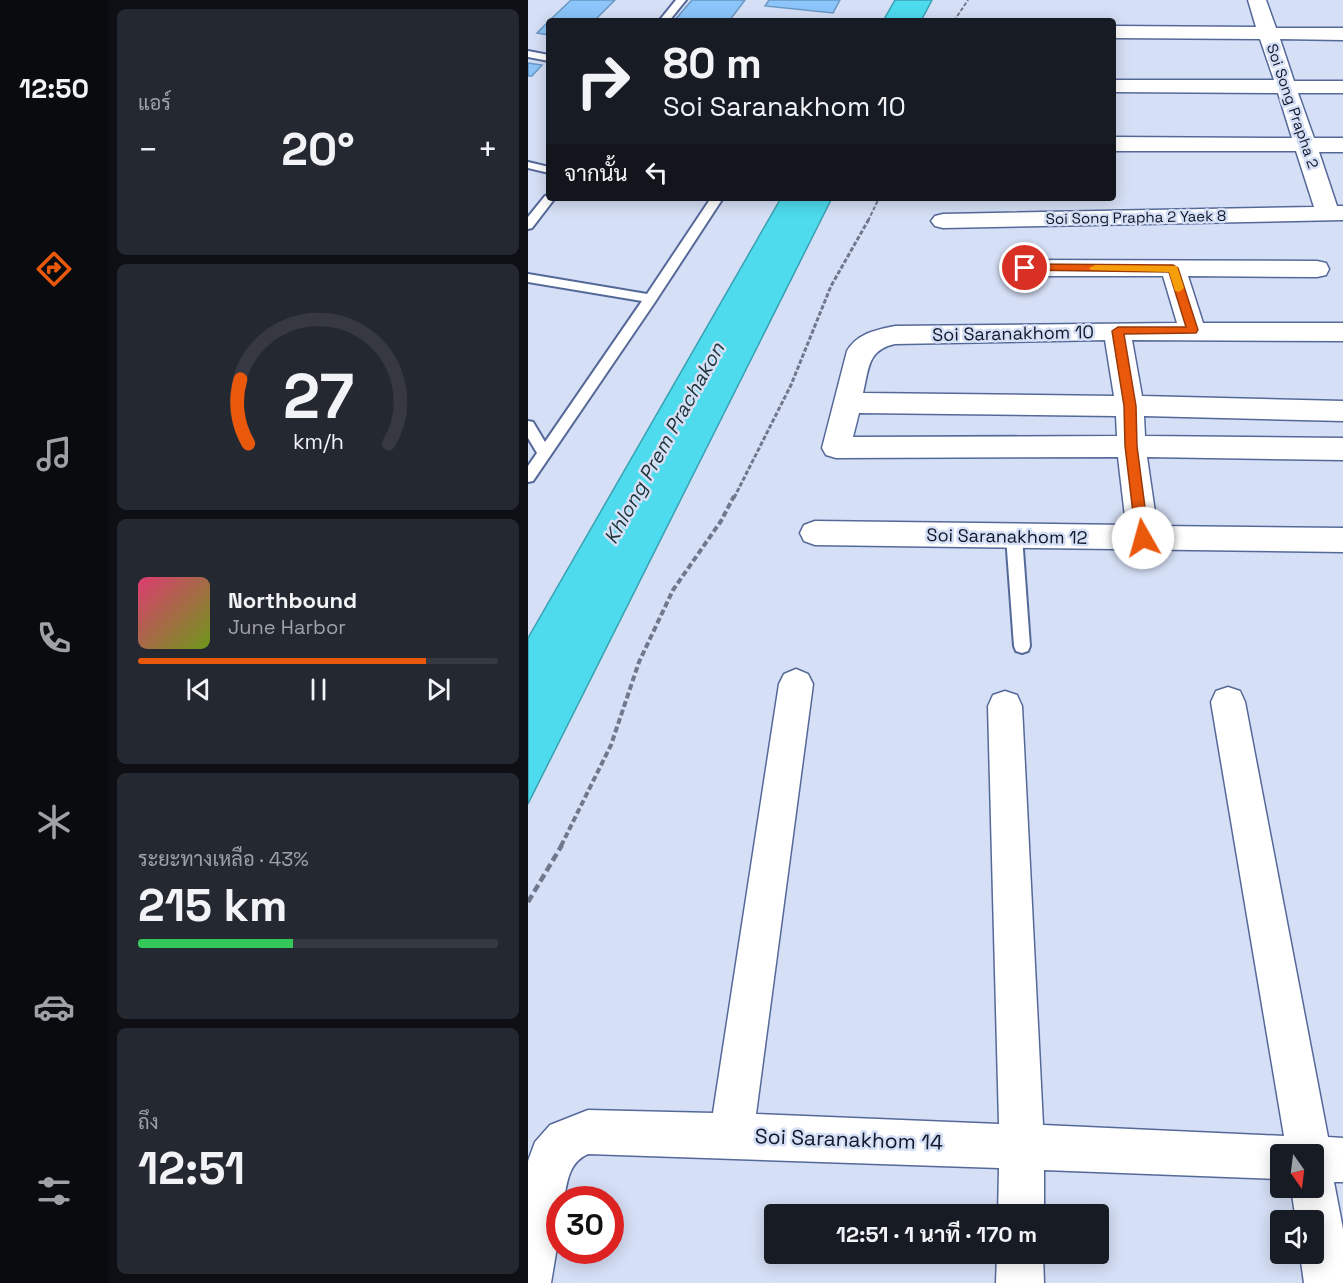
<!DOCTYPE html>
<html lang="th">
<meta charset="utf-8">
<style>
body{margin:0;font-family:"Space Grotesk",Sarabun,sans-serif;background:#242831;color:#f1f3f6;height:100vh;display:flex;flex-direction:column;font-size:22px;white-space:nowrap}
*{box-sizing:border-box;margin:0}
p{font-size:20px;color:#9ea1a6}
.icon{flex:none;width:33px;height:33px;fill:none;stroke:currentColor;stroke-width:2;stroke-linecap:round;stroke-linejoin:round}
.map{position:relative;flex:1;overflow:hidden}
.details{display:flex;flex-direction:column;gap:9px;padding:9px;background:#0d0f14;width:420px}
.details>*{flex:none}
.top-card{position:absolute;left:18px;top:18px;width:570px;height:183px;border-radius:6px;box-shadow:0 3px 15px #0003;background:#171b24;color:#f1f3f6;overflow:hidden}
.needle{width:39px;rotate:166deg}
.buttons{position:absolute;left:742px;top:1144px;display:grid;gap:12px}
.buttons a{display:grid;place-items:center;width:54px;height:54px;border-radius:6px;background:#171b24;box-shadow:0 3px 15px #0003;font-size:30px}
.speed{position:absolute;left:18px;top:1186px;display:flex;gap:12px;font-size:30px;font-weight:700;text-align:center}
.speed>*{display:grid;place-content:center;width:78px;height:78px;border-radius:50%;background:#171b24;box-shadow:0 3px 15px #0003;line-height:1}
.speed .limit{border:9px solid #d22;background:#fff;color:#111}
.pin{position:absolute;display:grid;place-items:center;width:51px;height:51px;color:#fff;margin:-26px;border:3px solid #fff;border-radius:50%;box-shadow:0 2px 6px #0007}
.me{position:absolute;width:66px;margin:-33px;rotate:353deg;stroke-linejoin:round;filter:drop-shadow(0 0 4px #0008)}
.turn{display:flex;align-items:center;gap:21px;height:126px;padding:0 18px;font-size:27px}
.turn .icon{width:78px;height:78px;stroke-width:2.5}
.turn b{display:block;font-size:42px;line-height:51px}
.then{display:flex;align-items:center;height:57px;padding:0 18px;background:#0003;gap:12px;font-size:22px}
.big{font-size:45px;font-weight:700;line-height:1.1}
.details .card{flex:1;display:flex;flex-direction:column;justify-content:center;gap:9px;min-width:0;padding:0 21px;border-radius:9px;background:#242831}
.details .dial{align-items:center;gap:0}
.dial svg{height:156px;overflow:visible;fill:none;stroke:#363941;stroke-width:7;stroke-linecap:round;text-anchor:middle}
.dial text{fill:#f1f3f6;stroke:none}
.song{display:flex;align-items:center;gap:18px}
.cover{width:72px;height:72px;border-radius:9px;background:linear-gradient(135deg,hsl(340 70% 55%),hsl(80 70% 35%))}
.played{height:6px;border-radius:3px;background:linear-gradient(90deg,#ea580c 80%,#363941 80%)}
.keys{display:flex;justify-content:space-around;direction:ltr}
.heat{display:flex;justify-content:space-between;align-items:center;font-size:33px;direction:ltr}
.charge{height:9px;border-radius:4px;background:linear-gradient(90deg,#34c759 43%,#363941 0)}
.trip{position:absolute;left:236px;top:1204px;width:345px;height:60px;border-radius:6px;background:#171b24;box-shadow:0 3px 15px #0003;font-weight:700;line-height:60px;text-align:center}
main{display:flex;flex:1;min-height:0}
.menu{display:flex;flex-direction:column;width:108px;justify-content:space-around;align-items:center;background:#090b0e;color:#9ea1a6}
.menu .icon{width:42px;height:42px}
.menu .on{color:#ea580c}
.menu b{font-size:27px;color:#f1f3f6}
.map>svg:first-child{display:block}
.water{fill:#4ddbed;stroke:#3ba0b3;stroke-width:1.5}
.building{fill:#8bc5fa;stroke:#6a98c3;stroke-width:1.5}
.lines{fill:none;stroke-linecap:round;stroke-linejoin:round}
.service-casing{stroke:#556999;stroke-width:4}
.minor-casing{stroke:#556999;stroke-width:3}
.path-far3{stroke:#6f788d;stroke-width:2;stroke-dasharray:4 2;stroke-linecap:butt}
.path-far2{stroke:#6f788d;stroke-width:3;stroke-dasharray:4.5 2;stroke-linecap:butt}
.path-far1{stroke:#6f788d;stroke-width:4;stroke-dasharray:6 3;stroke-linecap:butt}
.path{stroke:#6f788d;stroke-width:4.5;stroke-dasharray:8 4;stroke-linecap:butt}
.service{fill:#fff;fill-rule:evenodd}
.minor{fill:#fff;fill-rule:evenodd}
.route{fill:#ea580c;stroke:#983908;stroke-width:1.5}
.slow{fill:#f59e0b}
.labels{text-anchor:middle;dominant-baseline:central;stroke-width:5;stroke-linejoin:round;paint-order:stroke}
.far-street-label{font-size:15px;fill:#10182b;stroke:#d5dff5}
.street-label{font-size:18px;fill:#10182b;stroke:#d5dff5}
.water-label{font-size:20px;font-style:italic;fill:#1d3538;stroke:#d5dff5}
.near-street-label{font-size:21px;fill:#10182b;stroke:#d5dff5}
</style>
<main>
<nav class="menu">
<b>12:50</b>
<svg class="icon on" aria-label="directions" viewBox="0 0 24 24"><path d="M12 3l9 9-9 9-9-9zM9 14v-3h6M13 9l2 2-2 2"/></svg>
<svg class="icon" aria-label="music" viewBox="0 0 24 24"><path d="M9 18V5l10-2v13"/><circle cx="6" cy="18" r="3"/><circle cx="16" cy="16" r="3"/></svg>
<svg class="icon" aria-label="phone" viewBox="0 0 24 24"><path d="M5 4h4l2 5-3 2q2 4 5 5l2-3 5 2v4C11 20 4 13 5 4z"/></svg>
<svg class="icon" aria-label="climate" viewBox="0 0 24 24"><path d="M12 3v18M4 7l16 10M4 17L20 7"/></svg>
<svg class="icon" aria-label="car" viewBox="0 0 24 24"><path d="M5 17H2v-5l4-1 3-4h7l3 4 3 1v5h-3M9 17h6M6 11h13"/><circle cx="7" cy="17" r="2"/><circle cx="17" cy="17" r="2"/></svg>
<svg class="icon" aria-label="filters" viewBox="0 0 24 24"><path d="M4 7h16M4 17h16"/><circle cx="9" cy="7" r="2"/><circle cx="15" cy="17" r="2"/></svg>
</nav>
<section class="details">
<div class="card"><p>แอร์</p>
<div class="heat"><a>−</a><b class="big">20°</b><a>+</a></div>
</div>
<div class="card dial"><svg viewBox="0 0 100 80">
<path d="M14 69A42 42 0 1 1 86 69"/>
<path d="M14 69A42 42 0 0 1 10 36" stroke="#ea580c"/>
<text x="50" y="56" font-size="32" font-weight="700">27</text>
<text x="50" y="72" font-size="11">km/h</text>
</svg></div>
<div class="card">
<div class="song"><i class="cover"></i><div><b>Northbound</b><p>June Harbor</p></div></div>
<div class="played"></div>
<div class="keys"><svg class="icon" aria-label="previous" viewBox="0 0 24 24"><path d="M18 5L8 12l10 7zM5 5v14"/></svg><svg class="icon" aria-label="pause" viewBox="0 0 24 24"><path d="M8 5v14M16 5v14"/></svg><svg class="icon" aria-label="next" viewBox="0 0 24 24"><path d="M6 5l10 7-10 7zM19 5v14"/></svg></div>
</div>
<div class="card"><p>ระยะทางเหลือ · 43%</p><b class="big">215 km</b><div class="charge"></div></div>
<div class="card"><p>ถึง</p><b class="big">12:51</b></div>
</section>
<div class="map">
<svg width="815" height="1283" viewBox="0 0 815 1283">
<rect width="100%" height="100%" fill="#d5dff5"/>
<g class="water">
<polygon points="367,0 404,0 393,21 355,21"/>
<polygon points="253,198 304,198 0,804 0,638"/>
</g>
<g class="building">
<polygon points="43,0 87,0 66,21 21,21"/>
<polygon points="164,0 217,0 201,21 146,21"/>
<polygon points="241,0 312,0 305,13 237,6"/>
<polygon points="21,21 21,35 9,33"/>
<polygon points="0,63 14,65 4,76 0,76"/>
</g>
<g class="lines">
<g class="service-casing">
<g id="service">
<polygon points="148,0 158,0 141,21 131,21"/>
<polygon points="0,51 21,55 21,61 0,57"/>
<polygon points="0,162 21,167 21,173 0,168"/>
<polygon points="21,195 21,198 27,198 4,228 0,229 0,217 17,196"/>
<polygon points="183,198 195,198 127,302 5,481 0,482 0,466 9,453 0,438 0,421 5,422 17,442 114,301 0,282 0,274 119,294"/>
<polygon points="486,530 491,532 494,536 502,646 500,651 494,653 488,651 486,646 478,536 481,532"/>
</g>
</g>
<g class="minor-casing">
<g id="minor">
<polygon points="720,0 738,0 748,28 815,28 815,40 752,39 766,81 815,81 815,93 770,93 786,138 815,138 815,152 791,152 809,206 815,206 815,220 415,228 407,226 403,221 407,216 415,214 786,207 768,151 585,151 585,137 764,138 750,93 585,92 585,80 746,80 732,39 585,38 585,26 728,27"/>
<path d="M497 260 789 261 798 263 801 269 798 275 789 277 660 276 675 323H815V341L604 340 614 396 815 401V421L616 416 617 436 815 438V460L619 457 629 526 815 528V552L287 545 276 541 272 533 276 525 287 521 598 525 590 457 308 458 298 455 294 448 319 351C330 333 348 330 367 326L649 323 635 276H497L488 274 485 268 488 262ZM577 340 586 396 335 393C341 369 339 350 367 344ZM331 413 588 416 589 436 325 437Z"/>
<path d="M268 669 280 674 285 684 228 1114 471 1124 460 706 465 695 477 691 489 695 494 706 515 1125 756 1136 683 702 688 691 700 687 712 691 717 702 800 1137 815 1138V1182H806L815 1229V1283H776L772 1254H786V1221H768L763 1188H786V1155H753V1179L516 1170V1215H470L471 1168 60 1154C41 1162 39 1182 36 1200H32V1229L23 1283H0V1161L7 1142 22 1125 60 1110 185 1113 251 684 256 674Z"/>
<polygon points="469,1254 515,1254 516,1283 468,1283"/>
</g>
</g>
<g class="path-far3">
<polyline points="426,21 440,0"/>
<polyline points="340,221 351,198"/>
</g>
<polyline class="path-far2" points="206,498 263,385 303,286 341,219"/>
<polyline class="path-far1" points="33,846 83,745 111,662 145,590 193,521 206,496"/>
<polyline class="path" points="0,902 34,845"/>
<use href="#service" class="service"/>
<use href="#minor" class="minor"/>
</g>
<polygon class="route" points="497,264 645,265 650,268 670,330 668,333 596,334 608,406 609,446 621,538 619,541 615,543 608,538 597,446 596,406 584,331 590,327 658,327 641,272 494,270 494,265"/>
<polygon class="slow" points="567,265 649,266 656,288 651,292 647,291 641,272 563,270 561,268"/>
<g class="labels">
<g class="far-street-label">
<text transform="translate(765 106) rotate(71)">Soi Song Prapha 2</text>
<text transform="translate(608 217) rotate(-1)">Soi Song Prapha 2 Yaek 8</text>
</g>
<g class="street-label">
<text transform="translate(485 333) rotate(-1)">Soi Saranakhom 10</text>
<text transform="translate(479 536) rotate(1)">Soi Saranakhom 12</text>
</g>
<g class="water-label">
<text transform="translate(136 443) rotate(-61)">Khlong Prem Prachakon</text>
</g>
<g class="near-street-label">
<text transform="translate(321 1139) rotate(2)">Soi Saranakhom 14</text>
</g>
</g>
</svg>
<div class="buttons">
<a><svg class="needle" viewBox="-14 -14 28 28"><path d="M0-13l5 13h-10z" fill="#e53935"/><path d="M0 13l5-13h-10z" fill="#9ea1a6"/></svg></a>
<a><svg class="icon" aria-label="sound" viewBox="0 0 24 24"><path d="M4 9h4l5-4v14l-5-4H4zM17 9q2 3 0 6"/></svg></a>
</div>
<div class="speed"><div class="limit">30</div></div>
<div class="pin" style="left:497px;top:268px;background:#d93025"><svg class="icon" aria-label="arrive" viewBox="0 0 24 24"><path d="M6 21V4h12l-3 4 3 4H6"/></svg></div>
<svg class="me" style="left:615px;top:538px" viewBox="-20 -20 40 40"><circle r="19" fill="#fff"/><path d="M0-13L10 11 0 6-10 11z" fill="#ea580c"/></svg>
<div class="trip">12:51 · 1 นาที · 170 m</div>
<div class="top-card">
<div class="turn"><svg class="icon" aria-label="right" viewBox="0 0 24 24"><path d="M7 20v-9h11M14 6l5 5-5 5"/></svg><div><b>80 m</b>Soi Saranakhom 10</div></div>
<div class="then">จากนั้น<svg class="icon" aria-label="left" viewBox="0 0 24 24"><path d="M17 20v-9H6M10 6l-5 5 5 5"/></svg></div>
</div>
</div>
</main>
